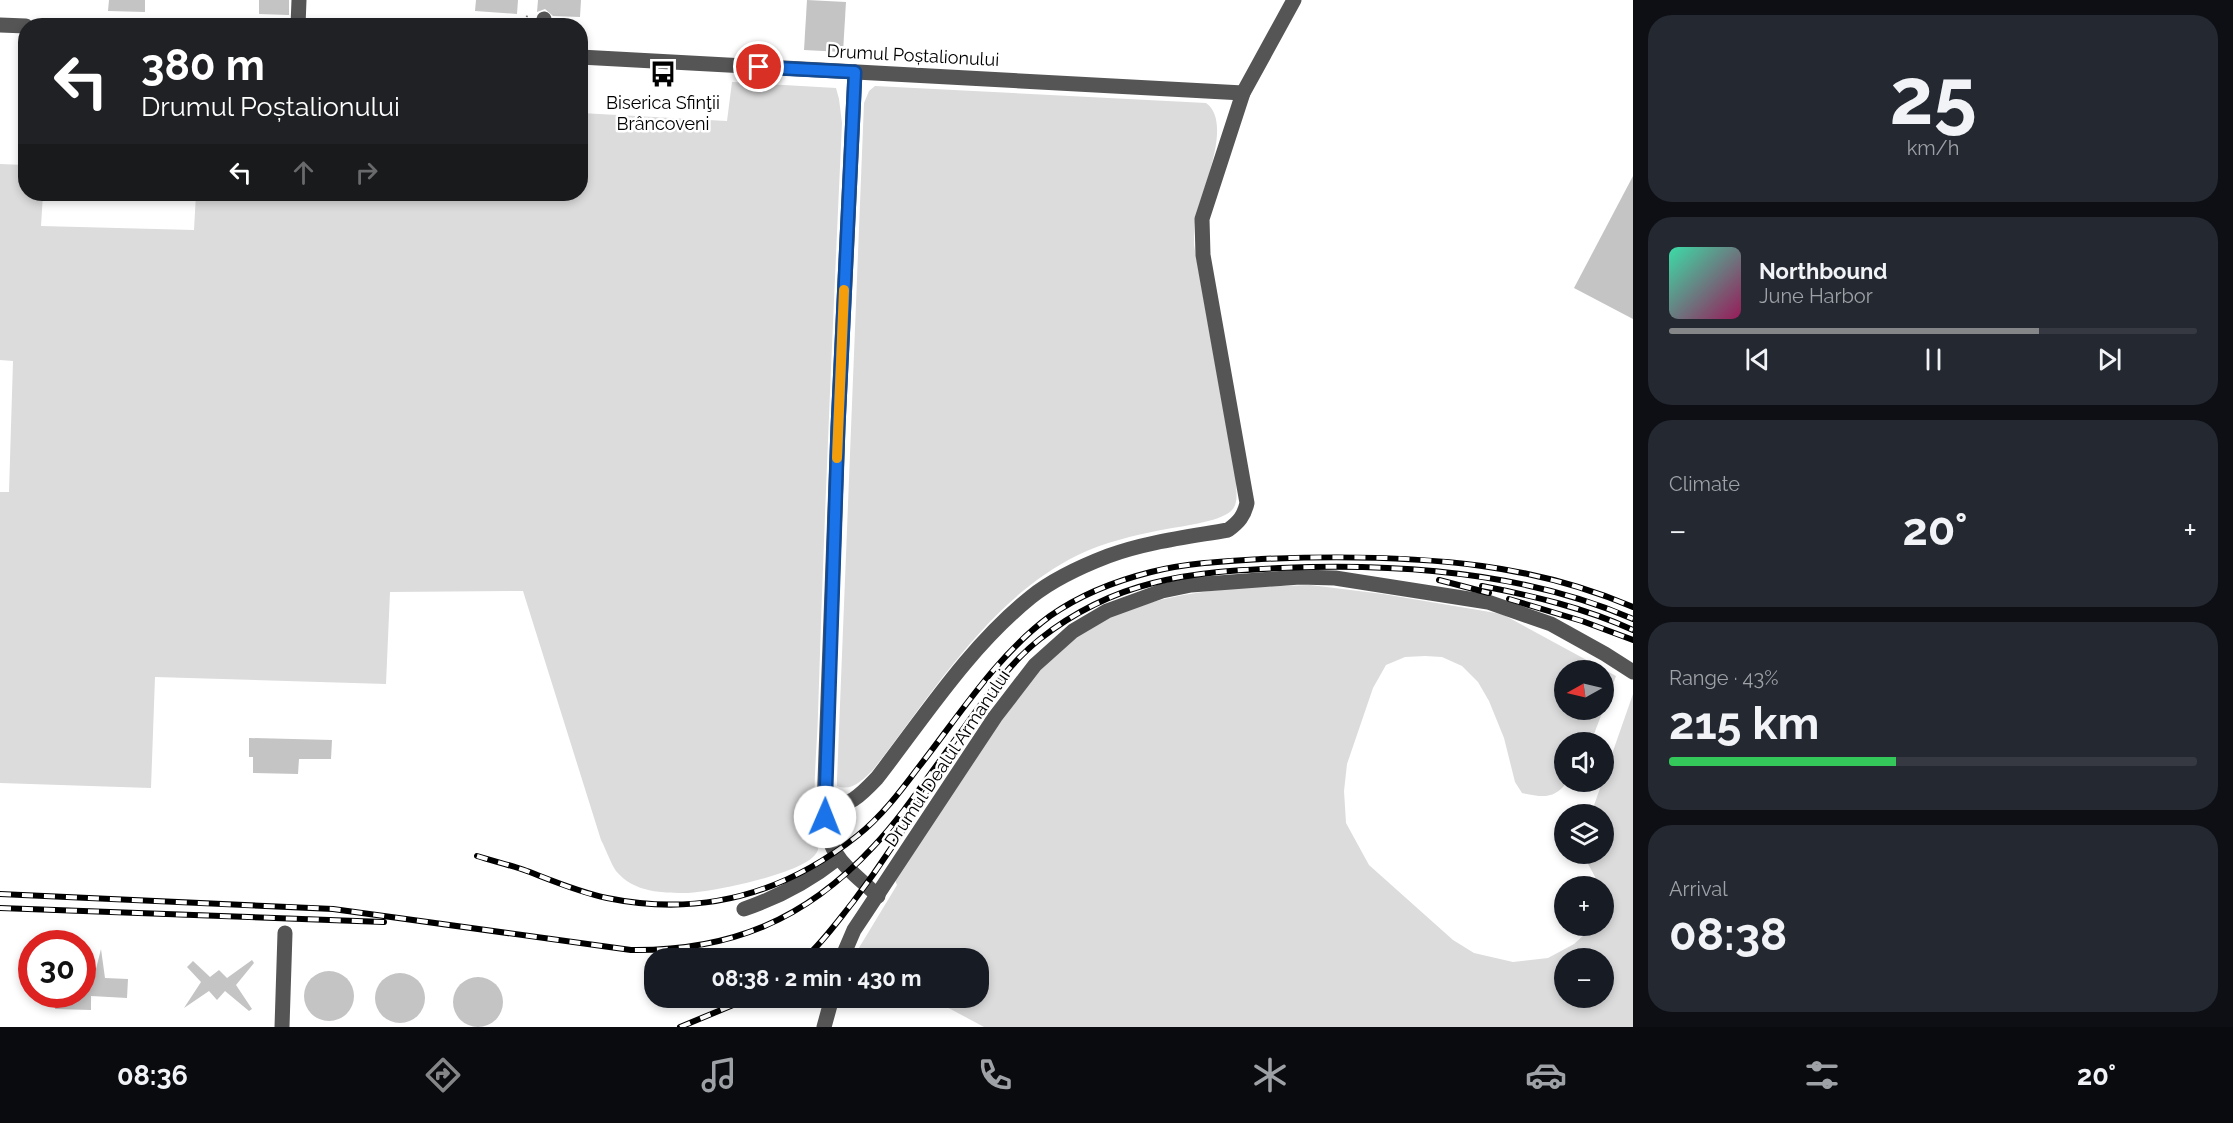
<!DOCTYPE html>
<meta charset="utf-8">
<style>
body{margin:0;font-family:Raleway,sans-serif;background:#242831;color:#f1f3f6;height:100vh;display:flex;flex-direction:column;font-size:22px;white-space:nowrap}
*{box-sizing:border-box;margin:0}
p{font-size:20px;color:#9ea1a6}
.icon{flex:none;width:33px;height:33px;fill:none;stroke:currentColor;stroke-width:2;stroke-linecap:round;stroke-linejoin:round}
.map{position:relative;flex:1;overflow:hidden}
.sheet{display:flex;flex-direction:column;gap:15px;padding:15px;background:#0d0f14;width:600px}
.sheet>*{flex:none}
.hud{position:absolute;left:18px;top:18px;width:570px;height:183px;border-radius:24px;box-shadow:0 3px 9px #0003;background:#202124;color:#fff;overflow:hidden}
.needle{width:39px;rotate:262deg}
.controls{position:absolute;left:1554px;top:660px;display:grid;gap:12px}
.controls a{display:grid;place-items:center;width:60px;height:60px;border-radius:50%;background:#171b24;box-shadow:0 3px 9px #0003;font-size:30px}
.speed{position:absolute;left:18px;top:930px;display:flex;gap:12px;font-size:30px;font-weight:700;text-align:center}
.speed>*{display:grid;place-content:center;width:78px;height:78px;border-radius:50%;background:#171b24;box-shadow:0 3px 9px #0003;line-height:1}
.speed .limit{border:9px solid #d22;background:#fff;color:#111}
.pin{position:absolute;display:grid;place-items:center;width:51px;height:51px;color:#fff;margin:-26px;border:3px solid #fff;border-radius:50%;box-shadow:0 2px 6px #0007}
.me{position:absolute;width:66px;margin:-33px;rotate:1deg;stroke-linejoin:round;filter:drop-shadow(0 0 4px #0008)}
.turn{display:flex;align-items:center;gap:21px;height:126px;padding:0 24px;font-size:27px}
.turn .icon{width:78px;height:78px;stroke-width:2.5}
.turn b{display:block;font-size:42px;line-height:51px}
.lanes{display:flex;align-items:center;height:57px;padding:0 24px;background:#0003;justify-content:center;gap:30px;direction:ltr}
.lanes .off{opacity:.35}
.big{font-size:45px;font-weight:700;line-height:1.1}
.sheet .card{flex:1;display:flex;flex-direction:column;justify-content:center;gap:9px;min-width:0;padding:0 21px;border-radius:24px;background:#242831}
.sheet .dial{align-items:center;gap:0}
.dial b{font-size:78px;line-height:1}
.song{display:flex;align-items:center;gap:18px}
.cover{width:72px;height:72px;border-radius:9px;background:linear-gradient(135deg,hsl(160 70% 55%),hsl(330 70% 35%))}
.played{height:6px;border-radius:3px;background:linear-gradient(90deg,#858687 70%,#363941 70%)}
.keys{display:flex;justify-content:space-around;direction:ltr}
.heat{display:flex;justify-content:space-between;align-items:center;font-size:33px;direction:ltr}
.charge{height:9px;border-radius:4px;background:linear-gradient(90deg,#34c759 43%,#363941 0)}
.trip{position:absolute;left:644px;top:948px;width:345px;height:60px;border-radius:24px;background:#171b24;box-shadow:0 3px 9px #0003;font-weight:700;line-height:60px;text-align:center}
.tabs{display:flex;height:96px;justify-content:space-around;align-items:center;background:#090b0e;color:#9ea1a6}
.tabs .icon{width:42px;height:42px}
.tabs .on{color:#858687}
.tabs b{font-size:27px;color:#f1f3f6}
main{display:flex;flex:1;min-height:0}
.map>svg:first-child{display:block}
.green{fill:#dcdcdc;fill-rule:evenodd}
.building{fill:#c4c4c4}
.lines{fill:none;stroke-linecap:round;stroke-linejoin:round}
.path{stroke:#777;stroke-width:2;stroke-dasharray:1.5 3;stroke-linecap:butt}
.minor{stroke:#555;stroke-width:15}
.rail-casing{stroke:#000;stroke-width:6}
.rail{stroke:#fff;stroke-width:4;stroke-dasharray:11;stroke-linecap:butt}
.route-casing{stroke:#114b97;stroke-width:15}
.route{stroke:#1a73e8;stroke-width:10}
.slow{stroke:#f59e0b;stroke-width:10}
.labels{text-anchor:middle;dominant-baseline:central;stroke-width:5;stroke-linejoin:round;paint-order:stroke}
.street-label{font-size:18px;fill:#000;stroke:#fff}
.poi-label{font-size:18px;fill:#000;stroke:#fff}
</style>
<main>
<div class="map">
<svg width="1633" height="1027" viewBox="0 0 1633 1027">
<rect width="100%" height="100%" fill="#fff"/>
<g class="green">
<path d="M732 82 836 88 839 99 842 123C833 320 824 517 818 714 817 751 812 791 816 828 816 835 821 844 817 852 807 873 713 892 688 893 663 893 634 893 616 871 610 862 606 849 601 840L523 591 390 592 386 684 155 677 151 788 0 783V492H9L13 361 0 360V164L25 165 26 194H43L41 226 194 230 196 194H580L581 113 727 121Z"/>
<path d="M875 86 1206 103C1233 122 1203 187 1197 213 1194 223 1194 234 1194 245L1236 481C1236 491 1239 504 1231 511 1220 522 1177 527 1161 530 1133 536 1104 542 1078 555 988 599 932 695 872 771 862 780 852 792 837 786V780L864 103 869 91Z"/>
<path d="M1310 585 1383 594 1502 614 1616 676 1591 742H1564V782H1567C1554 800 1542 797 1522 793L1515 782 1504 738 1489 701 1478 682 1462 666 1442 657 1425 656 1405 657 1386 665 1373 688 1347 764 1344 791 1346 823 1369 865 1453 940 1474 953 1513 962 1548 958 1574 944 1594 926H1604V886H1600L1587 862 1585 854H1604V814H1591L1633 694V1027H984L930 998H978V958H859L854 956 897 885 894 878C918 841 943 804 967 767 1009 704 1043 644 1117 614 1178 589 1245 587 1310 585ZM1564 670H1604V710H1564ZM1564 958H1604V998H1564Z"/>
</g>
<g class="building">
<polygon points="109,0 145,0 145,12 108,11"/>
<polygon points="259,0 289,0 289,15 259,14"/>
<polygon points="476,0 518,0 517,14 475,11"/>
<polygon points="538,0 581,0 580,17 553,16 545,9 537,12"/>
<polygon points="807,0 846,2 843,52 804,50"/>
<polygon points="1633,176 1633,319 1574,288"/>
<polygon points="249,738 332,740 331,759 299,759 298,774 253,773 253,757 249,757"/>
<polygon points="101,949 105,978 128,979 127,998 91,996 91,1010 55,1009 56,994 82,994 82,977 94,977"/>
<polygon points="252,960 254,963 236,985 252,1009 249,1011 225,991 217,1000 209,991 184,1008 201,982 187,967 193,961 210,977 219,970 227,978"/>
<circle cx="329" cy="996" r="25"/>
<circle cx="400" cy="998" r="25"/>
<circle cx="478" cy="1002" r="25"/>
</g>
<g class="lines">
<polyline class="path" points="526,26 527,15"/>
<g class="minor">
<polyline points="0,25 26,26"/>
<polyline points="298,26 299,0"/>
<polyline points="543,26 544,19"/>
<polyline points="580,57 1243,93"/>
<path d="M855 72 838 427 824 808C826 856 845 865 878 896"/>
<path d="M824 808C850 806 859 797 877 778 925 716 969 647 1031 597 1052 580 1082 566 1108 556 1146 542 1188 537 1228 530 1239 522 1244 516 1247 503L1203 255 1202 219 1243 93 1294 0"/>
<path d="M744 909C779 897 809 881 838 858"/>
<polyline points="842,958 854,930 864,915 995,717 1035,665 1073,631 1107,611 1162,591 1191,585 1300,577 1335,578 1488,602 1551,624 1605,654 1633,672"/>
<polyline points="282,1027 285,933"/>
<polyline points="824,1027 832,998"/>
</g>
<g class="rail-casing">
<g id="rail">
<polyline points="1439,580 1489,593"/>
<path d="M1482 586C1534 596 1585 608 1633 630"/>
<polyline points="1509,599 1582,621 1633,640"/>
<path d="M477 856C493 861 510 865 527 871 553 881 579 892 607 898 700 917 784 894 857 836 881 817 900 792 918 768 959 716 996 656 1050 616 1080 595 1115 581 1151 572 1186 563 1225 561 1261 559 1334 556 1409 556 1482 566 1533 573 1586 587 1633 607"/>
<path d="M0 894 333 909 631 950C731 951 805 920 873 847 905 813 930 773 958 736 982 703 1007 665 1040 639 1073 613 1113 593 1153 583 1195 572 1238 570 1280 568 1395 563 1526 572 1633 619"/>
<polyline points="0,908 384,922"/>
<path d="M805 958C823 942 837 922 853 902 881 865 906 827 929 787"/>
<polyline points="680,1027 750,998"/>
</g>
</g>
<use href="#rail" class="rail"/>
</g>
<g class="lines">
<g class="route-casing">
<polyline id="route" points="759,67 855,72 838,427 825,817"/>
</g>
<use href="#route" class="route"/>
<polyline class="slow" points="837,458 844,290"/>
</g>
<defs>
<g id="bus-bare" transform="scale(2.07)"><path d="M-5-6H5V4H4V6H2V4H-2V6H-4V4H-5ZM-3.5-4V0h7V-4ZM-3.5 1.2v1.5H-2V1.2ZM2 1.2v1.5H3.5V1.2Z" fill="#000" stroke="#fff" stroke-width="2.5" paint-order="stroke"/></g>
</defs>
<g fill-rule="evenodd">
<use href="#bus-bare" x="663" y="74"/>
</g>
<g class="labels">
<g class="street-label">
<text transform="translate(913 55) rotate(3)">Drumul Poștalionului</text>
<text transform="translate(947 758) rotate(-56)">Drumul Dealul Armanului</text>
</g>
<g class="poi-label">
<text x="663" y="102">Biserica Sfinţii<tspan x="663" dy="21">Brâncoveni</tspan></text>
</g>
</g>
</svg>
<div class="controls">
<a><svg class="needle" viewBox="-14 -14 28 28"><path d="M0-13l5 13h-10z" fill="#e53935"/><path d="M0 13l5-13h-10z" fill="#9ea1a6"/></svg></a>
<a><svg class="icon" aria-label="sound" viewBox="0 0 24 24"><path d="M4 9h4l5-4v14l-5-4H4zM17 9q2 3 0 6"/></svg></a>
<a><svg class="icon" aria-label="layers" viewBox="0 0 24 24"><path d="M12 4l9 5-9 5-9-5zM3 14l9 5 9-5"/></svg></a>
<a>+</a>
<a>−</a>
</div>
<div class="speed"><div class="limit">30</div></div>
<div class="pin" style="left:759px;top:67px;background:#d93025"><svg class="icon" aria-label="arrive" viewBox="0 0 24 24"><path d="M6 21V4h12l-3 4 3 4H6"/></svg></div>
<svg class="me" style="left:825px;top:817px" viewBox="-20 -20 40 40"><circle r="19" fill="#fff"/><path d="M0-13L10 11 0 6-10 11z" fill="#1a73e8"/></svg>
<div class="trip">08:38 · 2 min · 430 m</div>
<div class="hud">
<div class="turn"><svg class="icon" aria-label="left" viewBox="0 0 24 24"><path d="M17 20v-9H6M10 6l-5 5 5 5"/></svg><div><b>380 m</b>Drumul Poștalionului</div></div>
<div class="lanes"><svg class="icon" aria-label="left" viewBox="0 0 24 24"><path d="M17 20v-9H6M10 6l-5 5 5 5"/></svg><svg class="icon off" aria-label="ahead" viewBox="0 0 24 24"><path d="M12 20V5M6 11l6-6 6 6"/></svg><svg class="icon off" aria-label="right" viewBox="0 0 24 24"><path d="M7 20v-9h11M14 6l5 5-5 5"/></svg></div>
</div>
</div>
<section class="sheet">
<div class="card dial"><b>25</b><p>km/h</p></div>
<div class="card">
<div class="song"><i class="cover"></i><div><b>Northbound</b><p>June Harbor</p></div></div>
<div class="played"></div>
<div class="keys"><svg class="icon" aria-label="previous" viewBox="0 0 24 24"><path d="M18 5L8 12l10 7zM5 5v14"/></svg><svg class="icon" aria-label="pause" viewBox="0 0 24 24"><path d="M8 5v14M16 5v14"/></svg><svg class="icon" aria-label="next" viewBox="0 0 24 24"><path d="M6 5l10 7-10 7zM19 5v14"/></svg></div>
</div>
<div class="card"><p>Climate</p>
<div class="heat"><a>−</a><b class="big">20°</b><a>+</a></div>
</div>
<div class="card"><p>Range · 43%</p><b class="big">215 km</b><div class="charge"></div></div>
<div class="card"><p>Arrival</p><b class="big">08:38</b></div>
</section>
</main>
<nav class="tabs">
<b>08:36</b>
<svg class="icon on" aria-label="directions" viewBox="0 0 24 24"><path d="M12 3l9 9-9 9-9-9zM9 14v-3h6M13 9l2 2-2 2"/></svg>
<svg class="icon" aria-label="music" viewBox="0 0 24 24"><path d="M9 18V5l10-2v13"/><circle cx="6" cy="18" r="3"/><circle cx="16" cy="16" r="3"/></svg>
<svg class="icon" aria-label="phone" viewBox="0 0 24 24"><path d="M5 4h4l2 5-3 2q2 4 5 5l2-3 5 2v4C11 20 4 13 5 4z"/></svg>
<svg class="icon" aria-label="climate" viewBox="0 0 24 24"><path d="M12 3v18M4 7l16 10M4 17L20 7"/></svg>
<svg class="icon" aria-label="car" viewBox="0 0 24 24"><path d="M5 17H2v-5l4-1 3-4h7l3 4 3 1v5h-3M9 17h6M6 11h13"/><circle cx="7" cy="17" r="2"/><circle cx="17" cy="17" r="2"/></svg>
<svg class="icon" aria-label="filters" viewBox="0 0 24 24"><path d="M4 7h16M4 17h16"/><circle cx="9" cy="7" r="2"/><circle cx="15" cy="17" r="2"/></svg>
<b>20°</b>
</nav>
